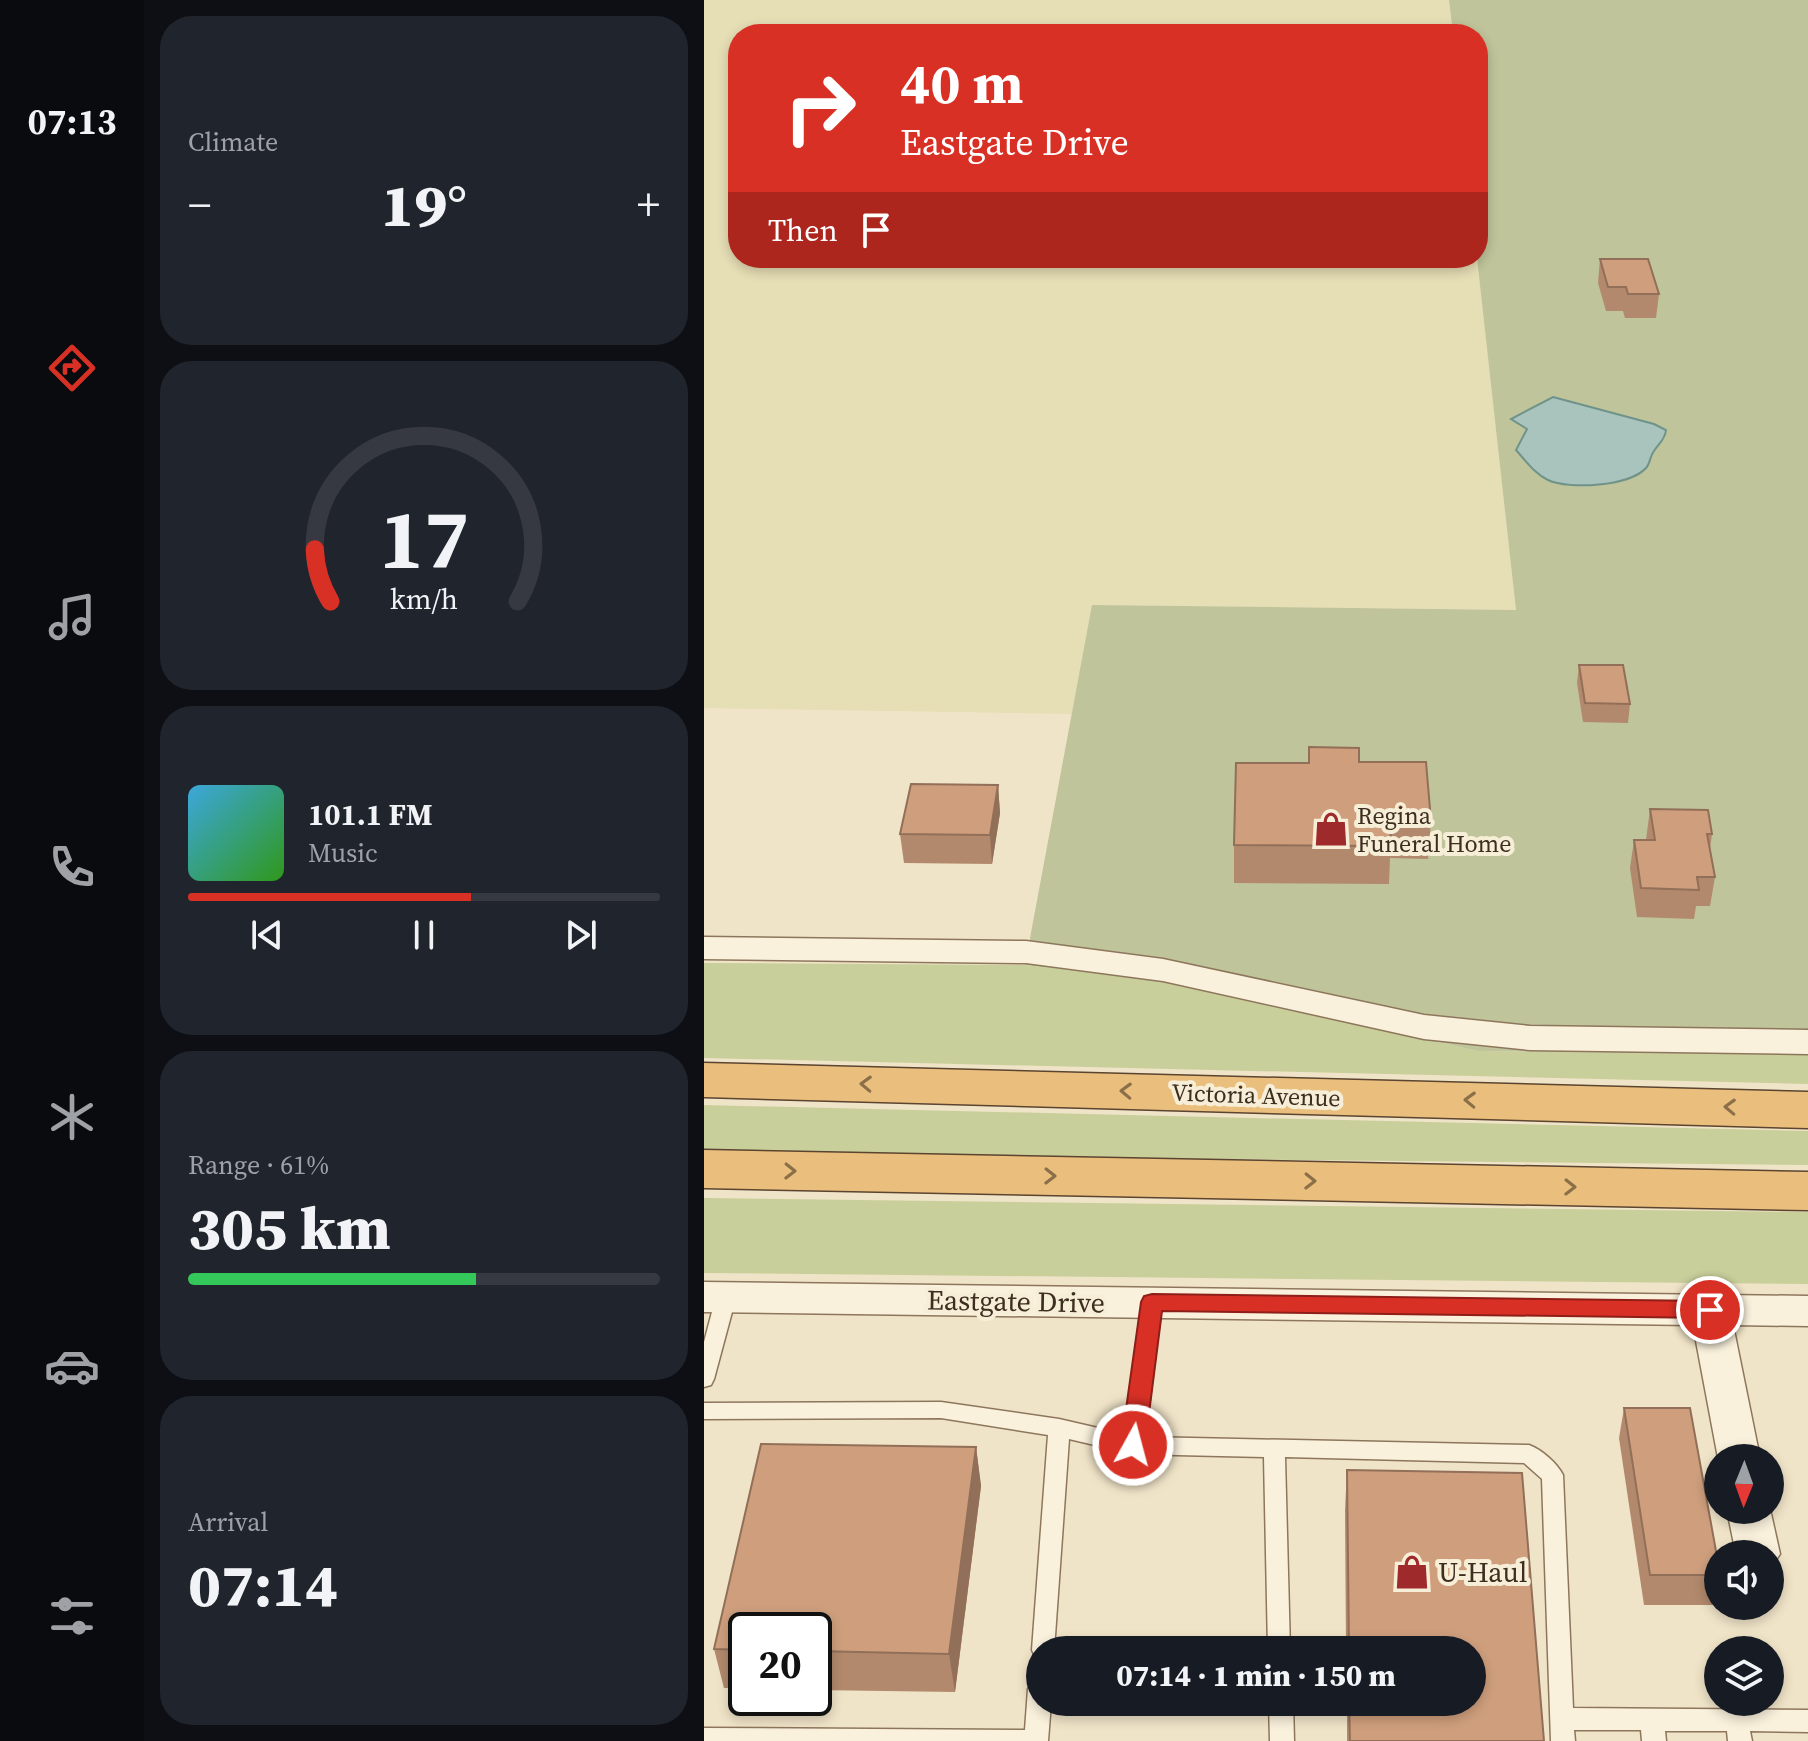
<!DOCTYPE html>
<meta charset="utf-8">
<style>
body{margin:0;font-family:"Source Serif 4",serif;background:#20242c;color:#f1f3f6;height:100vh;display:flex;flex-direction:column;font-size:30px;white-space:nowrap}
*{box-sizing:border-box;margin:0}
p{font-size:26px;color:#9ea1a6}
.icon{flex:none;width:44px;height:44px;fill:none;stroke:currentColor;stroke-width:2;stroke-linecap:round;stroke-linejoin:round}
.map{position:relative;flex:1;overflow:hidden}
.panel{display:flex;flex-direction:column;gap:16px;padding:16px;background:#0d0f14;width:560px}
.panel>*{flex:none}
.hud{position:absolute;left:24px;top:24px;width:760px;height:244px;border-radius:32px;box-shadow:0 4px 12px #0003;background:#d93025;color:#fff;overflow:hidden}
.needle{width:52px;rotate:181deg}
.fabs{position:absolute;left:1000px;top:1444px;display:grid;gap:16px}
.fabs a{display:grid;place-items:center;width:80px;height:80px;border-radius:50%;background:#171b24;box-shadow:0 4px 12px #0003;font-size:40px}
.speed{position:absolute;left:24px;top:1612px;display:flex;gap:16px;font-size:40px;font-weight:700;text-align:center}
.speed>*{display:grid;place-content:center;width:104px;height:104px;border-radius:50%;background:#171b24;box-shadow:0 4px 12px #0003;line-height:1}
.speed .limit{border:4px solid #111;border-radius:12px;background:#fff;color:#111}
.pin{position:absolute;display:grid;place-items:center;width:68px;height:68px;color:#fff;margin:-34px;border:4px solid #fff;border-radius:50%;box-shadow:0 2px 8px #0007}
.me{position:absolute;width:88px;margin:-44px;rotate:7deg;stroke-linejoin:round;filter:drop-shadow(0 0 6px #0008)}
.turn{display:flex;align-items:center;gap:28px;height:168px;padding:0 40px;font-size:36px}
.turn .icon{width:104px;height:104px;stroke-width:2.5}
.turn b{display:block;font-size:56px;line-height:68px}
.then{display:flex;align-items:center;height:76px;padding:0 40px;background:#0003;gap:16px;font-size:30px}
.big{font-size:60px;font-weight:800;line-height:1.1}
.panel .card{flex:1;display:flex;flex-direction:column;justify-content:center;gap:12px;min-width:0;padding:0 28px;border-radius:32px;background:#20242c}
.panel .dial{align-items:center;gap:0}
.dial svg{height:208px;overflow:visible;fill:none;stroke:#363941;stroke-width:7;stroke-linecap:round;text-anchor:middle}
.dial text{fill:#f1f3f6;stroke:none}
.song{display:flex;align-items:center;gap:24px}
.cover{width:96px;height:96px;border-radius:12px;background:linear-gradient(135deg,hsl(200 70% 55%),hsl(110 70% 35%))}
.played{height:8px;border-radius:4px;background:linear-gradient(90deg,#d93025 60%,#363941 60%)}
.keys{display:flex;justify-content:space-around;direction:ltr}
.heat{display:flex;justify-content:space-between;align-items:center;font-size:44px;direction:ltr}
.charge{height:12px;border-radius:6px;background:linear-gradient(90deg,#34c759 61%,#363941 0)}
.trip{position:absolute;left:322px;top:1636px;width:460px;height:80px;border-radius:40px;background:#171b24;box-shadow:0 4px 12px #0003;font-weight:800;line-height:80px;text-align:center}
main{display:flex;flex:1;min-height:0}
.menu{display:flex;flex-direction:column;width:144px;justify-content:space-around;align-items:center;background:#090b0e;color:#9ea1a6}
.menu .icon{width:56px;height:56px}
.menu .active{color:#d93025}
.menu b{font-size:36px;color:#f1f3f6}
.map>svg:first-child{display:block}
.farmland{fill:#e6deb5}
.green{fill:#c9cf9b}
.cemetery{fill:#bfc49a}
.water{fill:#a9c4bc;stroke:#6f938a;stroke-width:2}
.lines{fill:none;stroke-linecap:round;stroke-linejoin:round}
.service-casing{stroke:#8d765c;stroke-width:3}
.minor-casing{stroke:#8d765c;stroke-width:3}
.trunk-casing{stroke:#5b4430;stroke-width:3}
.service{fill:#faf1dc;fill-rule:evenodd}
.minor{fill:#faf1dc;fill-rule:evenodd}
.trunk{fill:#eabe7c;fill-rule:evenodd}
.wall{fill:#b2896c}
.shaded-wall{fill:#916f58}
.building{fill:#cf9f7d;stroke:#916f58;stroke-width:2}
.oneway{stroke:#8b6f49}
.route{fill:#d93025;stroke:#8d1f18;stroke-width:2}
.labels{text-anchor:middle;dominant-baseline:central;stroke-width:8;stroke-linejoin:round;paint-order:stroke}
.poi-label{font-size:24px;fill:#3d2e20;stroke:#f7eed8;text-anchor:start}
.street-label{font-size:24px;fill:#3d2e20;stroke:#f7eed8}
.near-street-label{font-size:28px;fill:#3d2e20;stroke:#f7eed8}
.near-poi-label{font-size:28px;fill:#3d2e20;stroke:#f7eed8;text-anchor:start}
</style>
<main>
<nav class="menu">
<b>07:13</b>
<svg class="icon active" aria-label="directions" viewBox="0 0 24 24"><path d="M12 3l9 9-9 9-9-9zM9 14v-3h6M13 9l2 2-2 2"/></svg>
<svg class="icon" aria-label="music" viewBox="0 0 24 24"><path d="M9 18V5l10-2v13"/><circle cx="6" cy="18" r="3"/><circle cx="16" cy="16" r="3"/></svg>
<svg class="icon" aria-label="phone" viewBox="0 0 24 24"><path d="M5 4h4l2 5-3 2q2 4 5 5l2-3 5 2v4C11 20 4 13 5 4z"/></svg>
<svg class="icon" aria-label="climate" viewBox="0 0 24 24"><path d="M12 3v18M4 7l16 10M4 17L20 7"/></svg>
<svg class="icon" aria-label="car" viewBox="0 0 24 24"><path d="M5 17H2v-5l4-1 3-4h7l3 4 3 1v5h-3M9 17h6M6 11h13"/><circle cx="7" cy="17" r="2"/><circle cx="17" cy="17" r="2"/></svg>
<svg class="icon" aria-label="filters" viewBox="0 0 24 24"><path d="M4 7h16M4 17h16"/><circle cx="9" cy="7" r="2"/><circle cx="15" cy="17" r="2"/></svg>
</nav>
<section class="panel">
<div class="card"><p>Climate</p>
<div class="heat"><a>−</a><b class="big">19°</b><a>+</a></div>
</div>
<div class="card dial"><svg viewBox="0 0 100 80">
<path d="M14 69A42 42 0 1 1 86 69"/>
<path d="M14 69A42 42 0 0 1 8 49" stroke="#d93025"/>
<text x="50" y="56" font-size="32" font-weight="700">17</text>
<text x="50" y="72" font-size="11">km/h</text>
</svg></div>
<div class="card">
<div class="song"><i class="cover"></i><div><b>101.1 FM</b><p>Music</p></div></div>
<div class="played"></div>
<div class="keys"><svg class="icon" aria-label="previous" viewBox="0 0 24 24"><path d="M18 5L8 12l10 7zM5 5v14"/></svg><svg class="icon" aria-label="pause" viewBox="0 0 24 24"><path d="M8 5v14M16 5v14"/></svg><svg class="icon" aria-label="next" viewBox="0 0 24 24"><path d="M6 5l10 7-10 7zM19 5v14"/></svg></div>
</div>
<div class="card"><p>Range · 61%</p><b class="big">305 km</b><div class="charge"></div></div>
<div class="card"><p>Arrival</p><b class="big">07:14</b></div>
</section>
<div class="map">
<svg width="1104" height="1741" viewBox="0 0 1104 1741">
<rect width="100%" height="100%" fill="#f0e4c8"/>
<polygon class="farmland" points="0,0 745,0 749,34 34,34 34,258 773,258 812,610 389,605 368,714 0,708"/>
<g class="green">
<polygon points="0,963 321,965 462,980 773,1051 1104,1055 1104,1084 0,1058"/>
<polygon points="0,1105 1104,1131 1104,1165 0,1154"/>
<polygon points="0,1198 1104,1212 1104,1284 0,1273"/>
</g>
<polygon class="cemetery" points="745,0 1104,0 1104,1055 773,1051 462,980 321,965 388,605 812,610 773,258 774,34 749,34"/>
<path class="water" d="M849 397 950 424 962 430C961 440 955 443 950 451 946 456 946 464 942 468 926 486 865 490 844 480 831 474 822 461 812 450L823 429 807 419Z"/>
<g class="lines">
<g class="service-casing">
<g id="service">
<polygon points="22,1289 29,1292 32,1297 10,1379 7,1385 0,1387 0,1342 12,1297 15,1292"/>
<path d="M448 1294 455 1297 458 1302 441 1437 825 1445C838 1450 853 1463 859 1475L869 1708 1104 1710V1732L1046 1731 1048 1741H1024L1023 1731H961L962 1741H938L937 1730H870L871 1741H847L838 1479 820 1463 581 1457 586 1650H564L560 1457 429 1454 365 1439 350 1650H336V1659L331 1657 328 1650 344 1435 237 1418 0 1419V1403L237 1402 355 1419 420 1434 438 1302 441 1297Z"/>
<polygon points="336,1679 336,1702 347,1702 344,1741 0,1741 0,1728 321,1730 324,1689 328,1682"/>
<polygon points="565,1702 589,1702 590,1741 566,1741"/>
</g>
</g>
<g class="minor-casing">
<g id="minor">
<polygon points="0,937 322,941 459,959 720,1015 826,1026 1104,1030 1104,1054 826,1050 720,1039 459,981 322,963 0,959"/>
<polygon points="0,1282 1104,1296 1104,1326 1029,1325 1056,1458 1014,1458 989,1325 0,1312"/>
<polygon points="1066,1509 1076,1554 1066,1569 1066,1554 1032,1554 1023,1510"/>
</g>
</g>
<g class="trunk-casing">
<g id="trunk">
<polygon points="0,1063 1104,1092 1104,1128 0,1097"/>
<polygon points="0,1150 1104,1172 1104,1210 0,1188"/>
</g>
</g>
<use href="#service" class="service"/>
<use href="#minor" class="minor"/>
<use href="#trunk" class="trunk"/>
</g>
<g class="wall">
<polygon points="896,259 955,294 952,318 921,318 919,311 902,311 894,283"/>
<polygon points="875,665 926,704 924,723 879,722 873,683"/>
<polygon points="655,762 727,821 724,859 686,858 685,884 530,883 530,845 604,763"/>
<polygon points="294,785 296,813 288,864 200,863 196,834"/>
<polygon points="946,809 1008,834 1006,849 1011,877 1006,906 992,906 990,919 933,917 926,868 930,840 942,840"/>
<polygon points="920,1408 1014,1562 1014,1586 1010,1605 940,1605 915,1438"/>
<polygon points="272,1447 277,1486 251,1692 110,1690 110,1630 42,1630 42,1688 20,1688 10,1649"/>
<polygon points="643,1470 840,1741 643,1741 643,1702 768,1702 768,1650 642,1650 641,1510"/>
</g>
<g class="shaded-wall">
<polygon points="294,785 296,813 288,864 286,835"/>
<polygon points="272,1447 277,1486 251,1692 245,1654"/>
</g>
<g class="building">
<polygon points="896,259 944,259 955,294 924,294 922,287 904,287"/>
<polygon points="875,665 919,665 926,704 881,703"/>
<polygon points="605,747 655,748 655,762 722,762 727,821 686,821 687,846 530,845 532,763 605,763"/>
<polygon points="207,784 294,785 286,835 196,834"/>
<polygon points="946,809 1004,810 1008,834 1003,834 1011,877 993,877 995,890 937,888 930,840 951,840"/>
<polygon points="920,1408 986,1408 1014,1562 1014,1575 946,1575"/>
<polygon points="57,1444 272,1447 245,1654 110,1651 110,1630 42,1630 42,1650 10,1649"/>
<polygon points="643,1470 818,1473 840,1741 646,1741 645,1702 768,1702 768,1650 645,1650"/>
</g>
<defs><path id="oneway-chevron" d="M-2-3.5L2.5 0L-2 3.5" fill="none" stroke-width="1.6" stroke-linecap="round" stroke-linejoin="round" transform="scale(2)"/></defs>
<g class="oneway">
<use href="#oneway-chevron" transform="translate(162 1084) rotate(-178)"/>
<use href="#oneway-chevron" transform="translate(422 1091) rotate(-178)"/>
<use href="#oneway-chevron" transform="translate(766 1100) rotate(-178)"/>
<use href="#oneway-chevron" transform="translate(1026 1107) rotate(-178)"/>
<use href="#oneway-chevron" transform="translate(86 1171) rotate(1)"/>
<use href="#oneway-chevron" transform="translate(346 1176) rotate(1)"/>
<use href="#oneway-chevron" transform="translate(606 1181) rotate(1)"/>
<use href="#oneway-chevron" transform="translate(866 1187) rotate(1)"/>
</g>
<polygon class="route" points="448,1294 1006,1301 1014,1303 1017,1310 1014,1316 1006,1318 458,1311 441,1445 438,1452 429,1455 421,1452 417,1445 437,1302 440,1296"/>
<defs>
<g id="shop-bare" transform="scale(2.76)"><path d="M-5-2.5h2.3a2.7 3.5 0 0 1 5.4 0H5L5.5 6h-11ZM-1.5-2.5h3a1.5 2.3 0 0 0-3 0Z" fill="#9e2a2b" stroke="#f7eed8" stroke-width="2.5" paint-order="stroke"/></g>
</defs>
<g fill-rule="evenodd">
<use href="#shop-bare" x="627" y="829"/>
<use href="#shop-bare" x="708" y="1572"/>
</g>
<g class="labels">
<g class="poi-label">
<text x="653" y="815">Regina<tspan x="653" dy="28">Funeral Home</tspan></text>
</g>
<g class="street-label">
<text transform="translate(552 1095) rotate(2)">Victoria Avenue</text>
</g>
<g class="near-street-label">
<text transform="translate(312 1301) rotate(1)">Eastgate Drive</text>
</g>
<g class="near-poi-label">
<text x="734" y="1572">U-Haul</text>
</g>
</g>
</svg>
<div class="fabs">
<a><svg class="needle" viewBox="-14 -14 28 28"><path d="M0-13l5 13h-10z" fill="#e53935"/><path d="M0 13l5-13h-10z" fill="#9ea1a6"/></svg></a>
<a><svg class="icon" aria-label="sound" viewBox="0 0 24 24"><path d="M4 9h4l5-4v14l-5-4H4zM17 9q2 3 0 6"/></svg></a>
<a><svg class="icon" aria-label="layers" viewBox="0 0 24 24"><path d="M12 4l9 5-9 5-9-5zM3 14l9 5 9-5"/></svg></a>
</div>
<div class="speed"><div class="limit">20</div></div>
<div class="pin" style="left:1006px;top:1310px;background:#d93025"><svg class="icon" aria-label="arrive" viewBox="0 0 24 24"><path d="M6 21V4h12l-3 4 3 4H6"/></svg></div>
<svg class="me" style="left:429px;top:1445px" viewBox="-20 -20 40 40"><circle r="17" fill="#d93025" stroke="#fff" stroke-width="3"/><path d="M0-11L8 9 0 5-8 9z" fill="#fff"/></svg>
<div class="trip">07:14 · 1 min · 150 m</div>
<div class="hud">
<div class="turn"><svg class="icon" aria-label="right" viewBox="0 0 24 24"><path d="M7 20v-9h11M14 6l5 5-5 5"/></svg><div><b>40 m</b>Eastgate Drive</div></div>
<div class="then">Then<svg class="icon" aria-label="arrive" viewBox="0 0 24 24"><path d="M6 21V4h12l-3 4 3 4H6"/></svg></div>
</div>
</div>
</main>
